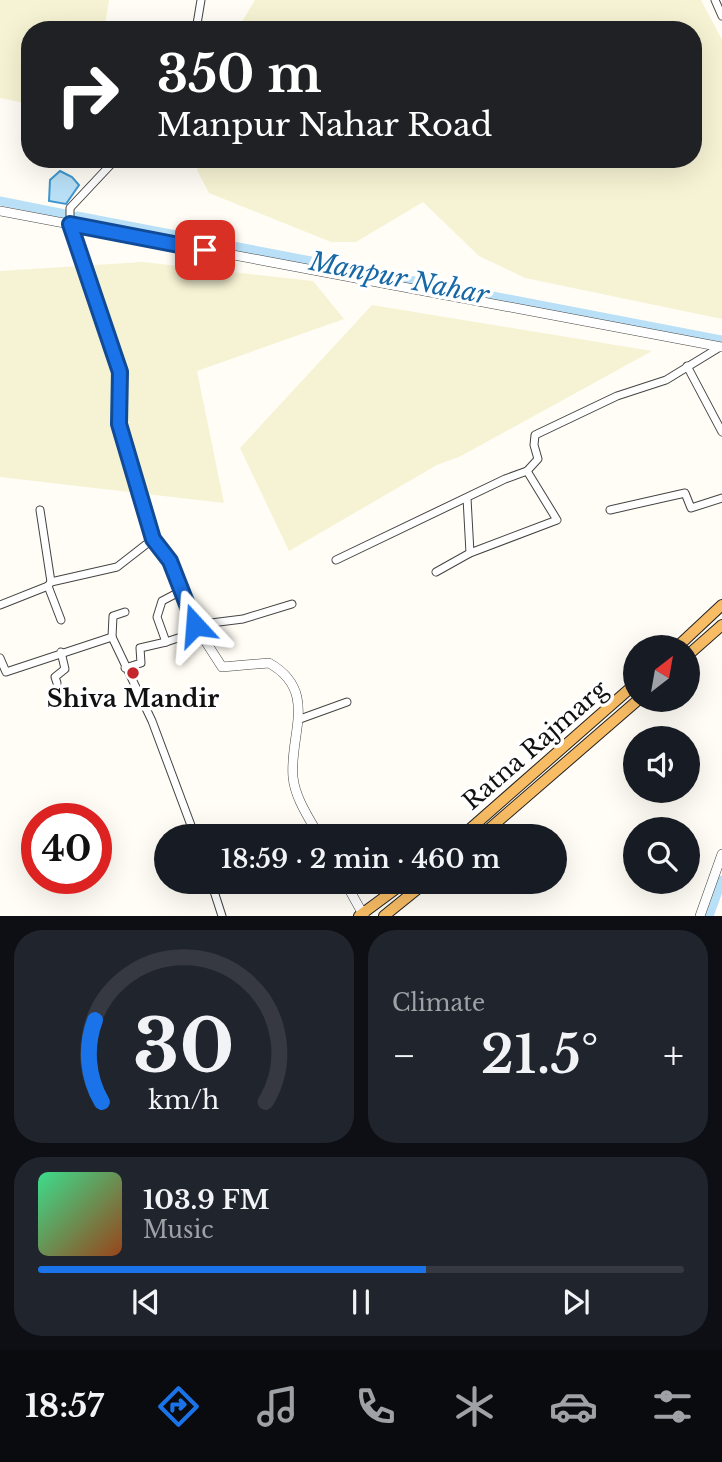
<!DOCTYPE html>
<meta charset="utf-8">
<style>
body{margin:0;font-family:"Libre Baskerville",serif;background:#20242c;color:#f1f3f6;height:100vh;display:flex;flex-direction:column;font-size:26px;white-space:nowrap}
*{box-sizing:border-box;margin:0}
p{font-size:23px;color:#9ea1a6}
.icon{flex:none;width:38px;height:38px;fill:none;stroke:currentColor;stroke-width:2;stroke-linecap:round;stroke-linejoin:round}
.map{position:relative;height:916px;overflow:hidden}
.details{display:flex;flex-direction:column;gap:14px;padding:14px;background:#0d0f14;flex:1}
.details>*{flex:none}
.guide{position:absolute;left:21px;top:21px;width:681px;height:147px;border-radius:28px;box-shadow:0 7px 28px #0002;background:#202124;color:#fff;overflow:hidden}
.needle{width:46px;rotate:31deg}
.controls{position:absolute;left:623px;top:635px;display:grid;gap:14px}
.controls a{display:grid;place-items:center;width:77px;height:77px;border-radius:50%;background:#171b24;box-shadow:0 7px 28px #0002;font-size:35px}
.speed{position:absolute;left:21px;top:803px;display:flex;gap:14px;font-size:35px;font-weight:700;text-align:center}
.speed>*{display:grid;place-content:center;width:91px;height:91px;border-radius:50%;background:#171b24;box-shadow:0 7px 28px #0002;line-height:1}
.speed .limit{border:10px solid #d22;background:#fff;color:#111}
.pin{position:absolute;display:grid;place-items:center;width:60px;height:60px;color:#fff;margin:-30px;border-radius:14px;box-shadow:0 4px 10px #0006}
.me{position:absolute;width:77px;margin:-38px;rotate:341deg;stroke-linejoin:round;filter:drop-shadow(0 0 5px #0008)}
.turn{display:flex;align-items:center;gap:24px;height:147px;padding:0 21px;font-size:32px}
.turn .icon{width:91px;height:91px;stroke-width:2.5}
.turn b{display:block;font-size:49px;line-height:60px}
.big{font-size:52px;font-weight:600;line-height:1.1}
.details .card{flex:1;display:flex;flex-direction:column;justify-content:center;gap:10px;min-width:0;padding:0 24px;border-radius:28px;background:#20242c}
.details .dial{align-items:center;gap:0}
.dial svg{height:182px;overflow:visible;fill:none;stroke:#363941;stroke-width:7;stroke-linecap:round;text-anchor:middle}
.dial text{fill:#f1f3f6;stroke:none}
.song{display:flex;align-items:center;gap:21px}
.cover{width:84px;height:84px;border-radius:10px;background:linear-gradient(135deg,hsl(150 70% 55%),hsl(20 70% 35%))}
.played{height:7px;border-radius:4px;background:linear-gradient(90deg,#1a73e8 60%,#363941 60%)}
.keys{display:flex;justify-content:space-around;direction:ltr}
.heat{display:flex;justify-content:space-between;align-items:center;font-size:38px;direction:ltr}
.details .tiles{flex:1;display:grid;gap:14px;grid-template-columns:1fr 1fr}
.card:last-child{grid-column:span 2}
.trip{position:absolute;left:154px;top:824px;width:413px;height:70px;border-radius:35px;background:#171b24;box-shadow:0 7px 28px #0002;font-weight:600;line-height:70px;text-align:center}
.menu{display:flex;height:112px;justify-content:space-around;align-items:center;background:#090b0e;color:#9ea1a6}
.menu .icon{width:49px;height:49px}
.menu .active{color:#1a73e8}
.menu b{font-size:32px;color:#f1f3f6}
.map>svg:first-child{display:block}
.farmland{fill:#f6f3d4}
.water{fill:#b9e0f7;stroke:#3f96cf;stroke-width:2}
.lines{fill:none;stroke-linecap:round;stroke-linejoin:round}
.canal{stroke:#b9e0f7;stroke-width:9}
.minor-casing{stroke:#444;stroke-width:9}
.tertiary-casing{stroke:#444;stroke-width:10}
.trunk-casing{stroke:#222;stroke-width:12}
.minor{stroke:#fff;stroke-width:7}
.tertiary{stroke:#fff;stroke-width:9}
.trunk{stroke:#f7bc64;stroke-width:10}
.route-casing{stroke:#114b97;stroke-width:18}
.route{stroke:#1a73e8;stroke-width:12}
.poi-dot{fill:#c4262e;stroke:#fff;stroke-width:2.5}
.labels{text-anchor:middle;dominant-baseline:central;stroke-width:7;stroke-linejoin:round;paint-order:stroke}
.poi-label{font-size:24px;font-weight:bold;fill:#111;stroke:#fff}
.street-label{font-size:24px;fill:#111;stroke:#fff}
.water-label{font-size:26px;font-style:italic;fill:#1768a6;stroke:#fff}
</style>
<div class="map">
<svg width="722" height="916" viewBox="0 0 722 916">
<rect width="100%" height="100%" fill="#fffdf5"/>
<g class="farmland">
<polygon points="0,0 109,0 104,30 30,30 30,104 0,98"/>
<polygon points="255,0 701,0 722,40 722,319 525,278 479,256 423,202 356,242 331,242 209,193 197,170 200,159 693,159 693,30 237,30"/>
<polygon points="143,262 313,281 344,319 197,371 224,503 0,477 0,271"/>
<polygon points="372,305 652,351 461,456 437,465 289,551 240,448"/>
</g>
<polygon class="water" points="60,171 72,177 79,185 66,204 49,201 50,180"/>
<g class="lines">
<g class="canal">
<polyline points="0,201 65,214"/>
<polyline points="77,216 722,340"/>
<polyline points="709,916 722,880"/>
</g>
<g class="minor-casing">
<g id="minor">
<polyline points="715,0 722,16"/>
<polyline points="196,30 201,0"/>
<polyline points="70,224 70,208 116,159"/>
<polyline points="687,366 722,432"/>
<polyline points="40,510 51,582"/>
<polyline points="610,510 685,493 691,508 722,498"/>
<polyline points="470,553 557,520 527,471"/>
<polyline points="336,560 505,479 527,471 538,459 534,445 535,435 617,396 666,380 720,347"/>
<polyline points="436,572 470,553 467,498"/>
<polyline points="48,586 61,620"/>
<polyline points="0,605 48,586 51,582 117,567 153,539"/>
<polyline points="195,625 243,619 292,604"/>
<polyline points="112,637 113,616 125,612"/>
<polyline points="166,642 199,631"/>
<polyline points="0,658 6,672 112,637 152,721 195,836"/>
<polyline points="125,668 141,663 140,648 166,642 157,617 162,601 183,590"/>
<polyline points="57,683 55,677 65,669 61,652"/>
<polyline points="300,719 347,702"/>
<polyline points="211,882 222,916"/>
</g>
</g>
<g class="tertiary-casing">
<g id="tertiary">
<polyline points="0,211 722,347"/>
<path d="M70 224 120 372 119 424 153 539 170 561 195 625 222 667 269 663C319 691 289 735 293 777 295 798 309 818 319 836"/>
<polyline points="345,882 364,916"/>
<polyline points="700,916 722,854"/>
</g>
</g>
<g class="trunk-casing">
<g id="trunk">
<polyline points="676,648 722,605"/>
<polyline points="688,655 722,625"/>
<polyline points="462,836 635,684"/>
<polyline points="481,836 638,700"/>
<polyline points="359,916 405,882"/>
<polyline points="384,916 426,882"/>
</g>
</g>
<use href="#minor" class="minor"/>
<use href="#tertiary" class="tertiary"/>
<use href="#trunk" class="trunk"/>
</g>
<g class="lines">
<g class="route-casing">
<polyline id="route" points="195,625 170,561 153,539 119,424 120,372 70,224 205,250"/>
</g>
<use href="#route" class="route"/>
</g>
<circle class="poi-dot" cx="133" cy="673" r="7"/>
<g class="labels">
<g class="poi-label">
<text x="133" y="698">Shiva Mandir</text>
</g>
<g class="street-label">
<text transform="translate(535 745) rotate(-41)">Ratna Rajmarg</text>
</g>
<g class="water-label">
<text transform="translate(399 278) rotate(11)">Manpur Nahar</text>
</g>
</g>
</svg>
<div class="controls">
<a><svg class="needle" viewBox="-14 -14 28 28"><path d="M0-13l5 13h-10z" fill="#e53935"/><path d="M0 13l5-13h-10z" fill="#9ea1a6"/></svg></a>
<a><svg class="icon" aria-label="sound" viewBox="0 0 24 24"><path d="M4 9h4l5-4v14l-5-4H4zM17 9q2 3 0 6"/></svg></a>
<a><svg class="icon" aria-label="search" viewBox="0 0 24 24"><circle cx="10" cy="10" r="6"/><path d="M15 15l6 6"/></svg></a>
</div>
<div class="speed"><div class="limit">40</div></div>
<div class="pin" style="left:205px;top:250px;background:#d93025"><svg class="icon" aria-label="arrive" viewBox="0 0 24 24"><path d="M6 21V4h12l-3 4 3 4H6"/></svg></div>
<svg class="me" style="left:195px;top:625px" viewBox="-20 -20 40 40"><path d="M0-17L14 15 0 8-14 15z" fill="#1a73e8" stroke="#fff" stroke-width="4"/></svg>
<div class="trip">18:59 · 2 min · 460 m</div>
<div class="guide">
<div class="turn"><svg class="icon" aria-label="right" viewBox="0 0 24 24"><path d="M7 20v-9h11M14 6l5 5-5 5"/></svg><div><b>350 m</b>Manpur Nahar Road</div></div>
</div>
</div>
<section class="details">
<div class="tiles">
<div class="card dial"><svg viewBox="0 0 100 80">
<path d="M14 69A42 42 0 1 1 86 69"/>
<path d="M14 69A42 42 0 0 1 11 33" stroke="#1a73e8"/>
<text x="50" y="56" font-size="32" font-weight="700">30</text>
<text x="50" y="72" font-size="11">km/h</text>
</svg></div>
<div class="card"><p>Climate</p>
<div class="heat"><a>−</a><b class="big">21.5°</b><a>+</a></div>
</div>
<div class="card">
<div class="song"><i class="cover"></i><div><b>103.9 FM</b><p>Music</p></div></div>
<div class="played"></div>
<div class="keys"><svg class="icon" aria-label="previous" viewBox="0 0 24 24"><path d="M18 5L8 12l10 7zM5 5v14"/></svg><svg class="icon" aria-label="pause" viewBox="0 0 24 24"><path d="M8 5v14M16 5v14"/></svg><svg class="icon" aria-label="next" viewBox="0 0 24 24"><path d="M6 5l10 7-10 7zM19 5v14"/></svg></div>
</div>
</div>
</section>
<nav class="menu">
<b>18:57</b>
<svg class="icon active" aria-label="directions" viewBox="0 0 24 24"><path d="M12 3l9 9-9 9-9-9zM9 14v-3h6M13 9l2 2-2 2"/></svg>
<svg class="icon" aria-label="music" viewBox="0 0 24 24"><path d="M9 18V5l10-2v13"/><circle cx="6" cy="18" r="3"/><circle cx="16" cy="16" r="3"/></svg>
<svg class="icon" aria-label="phone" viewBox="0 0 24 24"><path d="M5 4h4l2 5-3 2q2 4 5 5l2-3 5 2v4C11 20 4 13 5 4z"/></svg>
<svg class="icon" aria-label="climate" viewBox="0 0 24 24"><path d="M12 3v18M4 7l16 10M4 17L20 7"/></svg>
<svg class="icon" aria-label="car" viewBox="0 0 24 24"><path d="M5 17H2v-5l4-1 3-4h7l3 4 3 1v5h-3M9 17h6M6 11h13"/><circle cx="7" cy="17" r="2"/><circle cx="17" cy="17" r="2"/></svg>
<svg class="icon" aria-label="filters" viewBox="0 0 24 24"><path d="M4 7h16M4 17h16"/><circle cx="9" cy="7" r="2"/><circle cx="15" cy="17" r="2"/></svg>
</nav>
